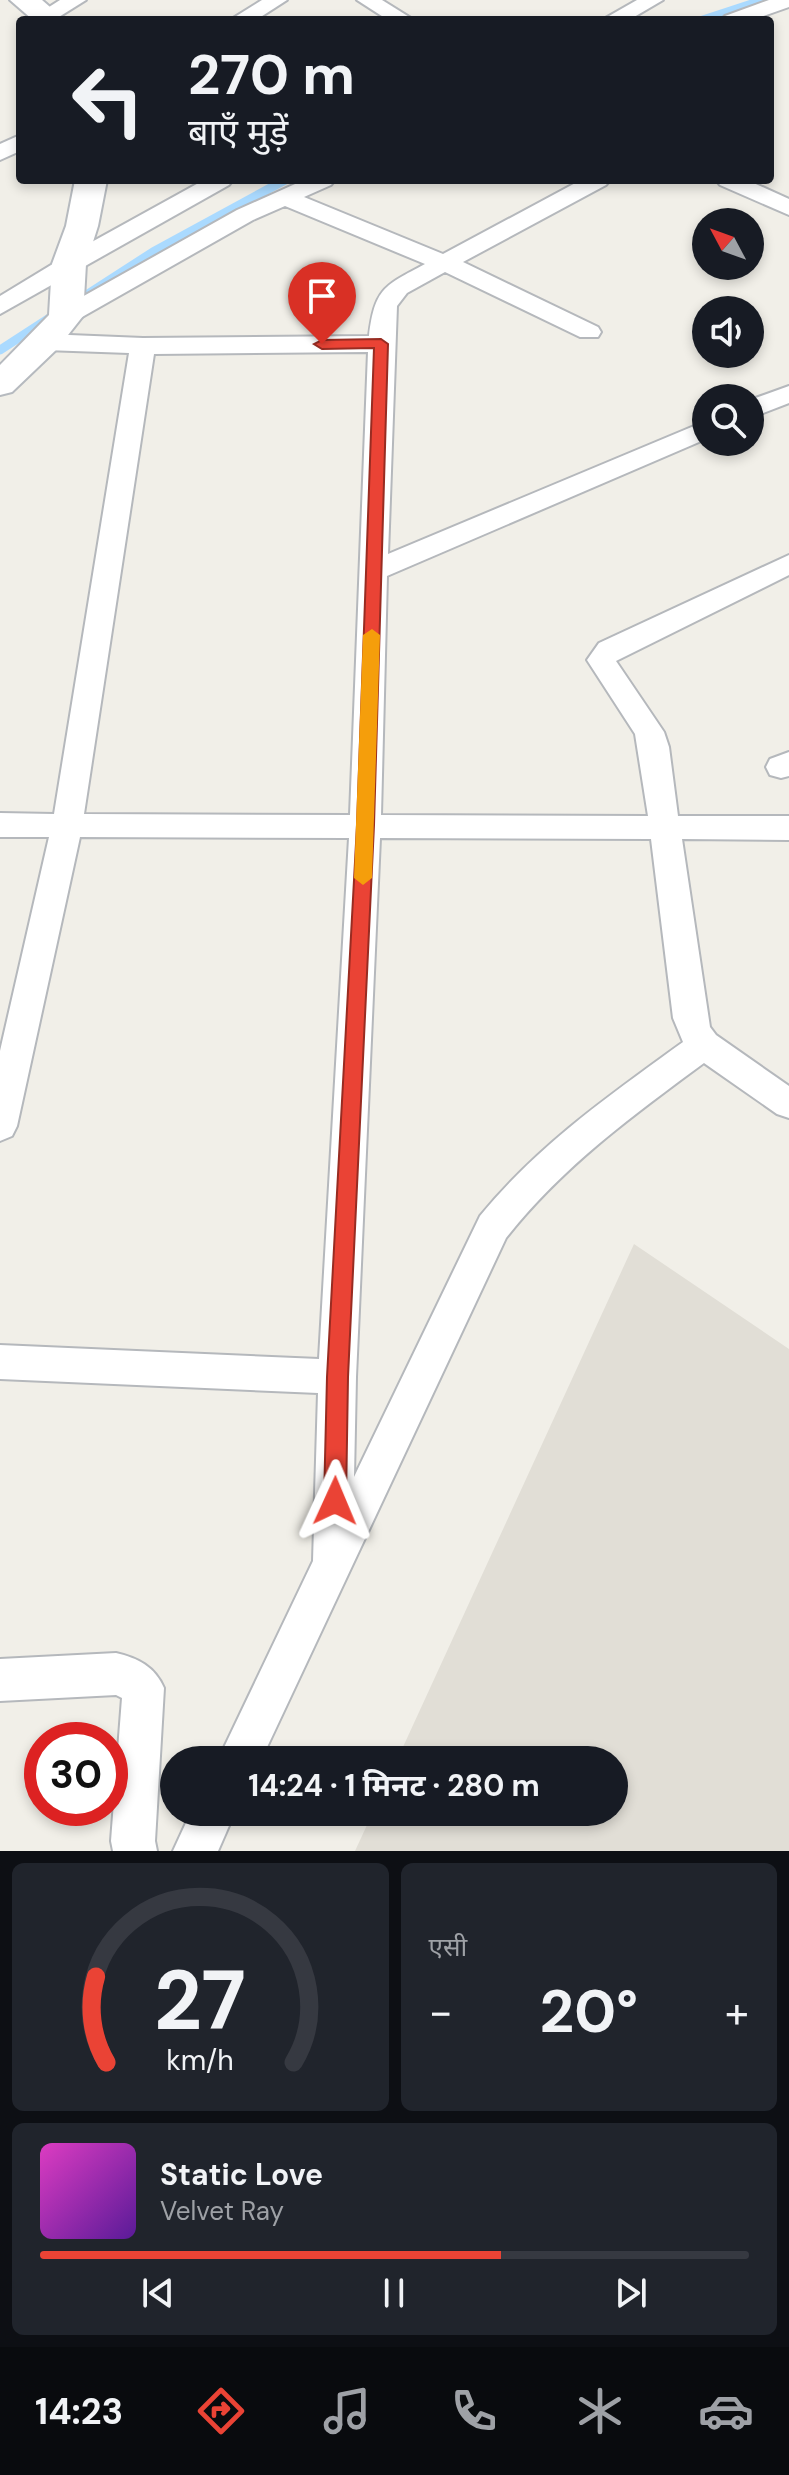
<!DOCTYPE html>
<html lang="hi">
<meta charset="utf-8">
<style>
body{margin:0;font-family:"DM Sans","Noto Sans Devanagari",sans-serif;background:#20242c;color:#f1f3f6;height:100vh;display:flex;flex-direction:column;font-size:30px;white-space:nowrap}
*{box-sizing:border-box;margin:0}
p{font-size:26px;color:#9ea1a6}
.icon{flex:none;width:44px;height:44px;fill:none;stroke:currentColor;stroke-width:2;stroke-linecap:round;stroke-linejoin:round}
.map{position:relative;height:1851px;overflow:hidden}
.panel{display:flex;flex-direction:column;gap:12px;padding:12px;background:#0d0f14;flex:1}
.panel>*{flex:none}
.hud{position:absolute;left:16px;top:16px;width:758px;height:168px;border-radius:8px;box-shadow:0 4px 12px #0003;background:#171b24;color:#f1f3f6;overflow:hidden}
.needle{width:52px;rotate:311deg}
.buttons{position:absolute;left:692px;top:208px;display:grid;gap:16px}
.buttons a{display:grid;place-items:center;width:72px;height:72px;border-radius:50%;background:#171b24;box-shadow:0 4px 12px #0003;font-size:40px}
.speed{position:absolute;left:24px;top:1722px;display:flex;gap:16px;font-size:40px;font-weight:700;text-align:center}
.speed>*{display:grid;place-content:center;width:104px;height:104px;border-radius:50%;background:#171b24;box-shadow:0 4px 12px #0003;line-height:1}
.speed .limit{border:12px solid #d22;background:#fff;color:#111}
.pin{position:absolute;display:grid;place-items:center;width:68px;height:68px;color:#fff;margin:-82px -34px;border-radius:50% 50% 50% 0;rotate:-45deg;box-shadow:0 0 8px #0007}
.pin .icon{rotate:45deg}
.me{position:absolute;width:88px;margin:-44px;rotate:1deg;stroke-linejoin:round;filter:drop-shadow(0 0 6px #0008)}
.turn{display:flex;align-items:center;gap:28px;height:168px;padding:0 40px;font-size:36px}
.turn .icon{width:104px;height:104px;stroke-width:2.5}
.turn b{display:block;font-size:56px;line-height:68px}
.big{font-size:60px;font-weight:700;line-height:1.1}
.panel .widget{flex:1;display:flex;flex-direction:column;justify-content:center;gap:12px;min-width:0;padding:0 28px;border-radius:12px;background:#20242c}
.panel .dial{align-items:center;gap:0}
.dial svg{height:208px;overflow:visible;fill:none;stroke:#363941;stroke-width:7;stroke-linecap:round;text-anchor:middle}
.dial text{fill:#f1f3f6;stroke:none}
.song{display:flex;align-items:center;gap:24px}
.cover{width:96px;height:96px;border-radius:12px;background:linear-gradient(135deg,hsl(310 70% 55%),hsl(270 70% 35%))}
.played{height:8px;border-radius:4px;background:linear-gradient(90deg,#ea4335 65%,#363941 65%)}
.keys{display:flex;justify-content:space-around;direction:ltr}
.heat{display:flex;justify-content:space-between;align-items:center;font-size:44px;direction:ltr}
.panel .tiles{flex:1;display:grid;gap:12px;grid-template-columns:1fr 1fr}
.widget:last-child{grid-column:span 2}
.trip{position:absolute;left:160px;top:1746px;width:468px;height:80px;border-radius:40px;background:#171b24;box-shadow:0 4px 12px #0003;font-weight:700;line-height:80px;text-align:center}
.tab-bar{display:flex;height:128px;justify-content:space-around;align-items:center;background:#090b0e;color:#9ea1a6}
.tab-bar .icon{width:56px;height:56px}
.tab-bar .current{color:#ea4335}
.tab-bar b{font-size:36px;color:#f1f3f6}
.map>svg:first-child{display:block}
.education{fill:#e1ded6}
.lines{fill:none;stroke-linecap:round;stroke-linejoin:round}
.stream{stroke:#aadaff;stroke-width:9}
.street-casing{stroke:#b5b8bc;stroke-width:4}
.secondary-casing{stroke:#b6babf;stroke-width:4}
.street{fill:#fff;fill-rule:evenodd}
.secondary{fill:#fff;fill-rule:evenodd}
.route{fill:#ea4335;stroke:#982c22;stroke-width:2}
.slow{fill:#f59e0b}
</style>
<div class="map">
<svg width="789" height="1851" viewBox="0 0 789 1851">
<rect width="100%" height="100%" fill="#f1efe8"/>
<polygon class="education" points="634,1244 789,1349 789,1851 355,1851 373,1812 614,1812 614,1760 397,1760"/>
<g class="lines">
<g class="stream">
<polyline points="703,20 764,0"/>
<polyline points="74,303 153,252 285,180"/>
<polyline points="0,350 51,317"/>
</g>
<g class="street-casing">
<g id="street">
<polygon points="60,0 86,0 54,20 38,20 35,16"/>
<polygon points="262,0 287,0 256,20 230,20"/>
<polygon points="357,0 382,0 414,20 388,20"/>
<polygon points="637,0 663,0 629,20 602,20"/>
<polygon points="769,0 789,0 789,7 752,20 721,20 725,16"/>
<polygon points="20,135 20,151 0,160 0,144"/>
<polygon points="204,180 233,180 229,185 0,314 0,296 61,259"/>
<path d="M304 180H335L331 185 304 197 443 254 581 180H610L606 185 463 262 598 327 601 332 598 337H580L445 272 407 293 397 306 388 554 706 421V439L387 576 381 815 648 816 635 734 587 660 599 643 789 555V575L616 661 664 732 669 747 678 816H789V840L682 839 710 1027 716 1035 789 1086V1118L777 1114 704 1063C632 1116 562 1167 506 1238L261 1760H218L313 1561 318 1393 0 1379V1345L319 1359 349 838 80 837 17 1126 12 1136 0 1141V1051L49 837H0V813L54 814 129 353 45 350 36 347 33 342 36 337 45 334 143 338 369 336C375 288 384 286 425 264L285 206 253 220 75 321H57L54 316 57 311 237 210ZM368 352 350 815 84 814 154 354ZM380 838 651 839 673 1018 683 1042C610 1095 538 1145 480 1216L354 1477 356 1377Z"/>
<polygon points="716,180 747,180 789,199 789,215 720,185"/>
<polygon points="789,386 789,403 750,418 750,400"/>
<polygon points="789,752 789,776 781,778 770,775 766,767 770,759"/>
<path d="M116 1653C138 1658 155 1667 164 1688L155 1841 157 1851H113L111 1841 122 1698 116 1695 0 1701V1659Z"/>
<polygon points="191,1812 235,1812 218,1851 173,1851"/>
</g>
</g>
<g class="secondary-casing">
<g id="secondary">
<polygon points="10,0 42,0 65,20 33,20"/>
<polygon points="75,180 107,180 98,226 86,264 83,316 57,349 12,392 0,395 0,365 49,315 52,264 66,226"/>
</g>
</g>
<use href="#street" class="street"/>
<use href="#secondary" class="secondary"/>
</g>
<polygon class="route" points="381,339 388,344 374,825 348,1377 346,1501 343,1509 335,1512 327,1509 324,1501 327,1377 357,825 374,348 322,349 314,344 322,340"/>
<polygon class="slow" points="372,629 380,635 372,878 363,885 354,878 363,635"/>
</svg>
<div class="buttons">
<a><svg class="needle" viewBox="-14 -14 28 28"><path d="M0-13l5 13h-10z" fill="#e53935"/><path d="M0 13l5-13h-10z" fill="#9ea1a6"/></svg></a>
<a><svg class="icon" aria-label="sound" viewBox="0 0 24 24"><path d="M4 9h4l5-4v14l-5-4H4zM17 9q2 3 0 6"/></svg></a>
<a><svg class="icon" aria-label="search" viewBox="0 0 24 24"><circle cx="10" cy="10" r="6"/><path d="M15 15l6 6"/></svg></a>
</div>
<div class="speed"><div class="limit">30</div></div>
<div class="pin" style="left:322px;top:344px;background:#d93025"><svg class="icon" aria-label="arrive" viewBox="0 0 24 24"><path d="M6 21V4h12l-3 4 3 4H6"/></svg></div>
<svg class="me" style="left:335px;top:1501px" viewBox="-20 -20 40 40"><path d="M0-17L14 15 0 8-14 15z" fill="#ea4335" stroke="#fff" stroke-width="4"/></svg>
<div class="trip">14:24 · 1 मिनट · 280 m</div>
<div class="hud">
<div class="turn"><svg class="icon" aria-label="left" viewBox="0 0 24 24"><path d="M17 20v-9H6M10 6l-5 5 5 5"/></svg><div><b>270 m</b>बाएँ मुड़ें</div></div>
</div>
</div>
<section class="panel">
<div class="tiles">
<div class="widget dial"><svg viewBox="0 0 100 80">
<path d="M14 69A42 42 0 1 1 86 69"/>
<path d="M14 69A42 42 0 0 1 10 36" stroke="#ea4335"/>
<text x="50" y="56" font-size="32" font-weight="700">27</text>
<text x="50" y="72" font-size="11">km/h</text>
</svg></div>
<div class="widget"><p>एसी</p>
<div class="heat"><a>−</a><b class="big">20°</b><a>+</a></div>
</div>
<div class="widget">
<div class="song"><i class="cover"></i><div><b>Static Love</b><p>Velvet Ray</p></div></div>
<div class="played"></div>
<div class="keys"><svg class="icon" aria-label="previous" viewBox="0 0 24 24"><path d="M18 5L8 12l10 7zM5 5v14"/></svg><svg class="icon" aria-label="pause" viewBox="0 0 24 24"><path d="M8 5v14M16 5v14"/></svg><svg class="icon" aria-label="next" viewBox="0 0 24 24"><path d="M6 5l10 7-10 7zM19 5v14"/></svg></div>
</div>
</div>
</section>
<nav class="tab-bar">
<b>14:23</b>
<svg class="icon current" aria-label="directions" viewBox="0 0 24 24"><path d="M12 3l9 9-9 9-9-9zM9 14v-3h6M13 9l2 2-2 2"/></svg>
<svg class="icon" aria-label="music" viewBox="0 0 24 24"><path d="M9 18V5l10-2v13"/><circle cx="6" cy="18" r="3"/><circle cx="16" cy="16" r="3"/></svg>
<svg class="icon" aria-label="phone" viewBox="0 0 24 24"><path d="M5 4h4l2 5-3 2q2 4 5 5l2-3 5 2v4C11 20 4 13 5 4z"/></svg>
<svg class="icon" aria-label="climate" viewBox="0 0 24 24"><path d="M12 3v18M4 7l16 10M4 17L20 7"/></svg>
<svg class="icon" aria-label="car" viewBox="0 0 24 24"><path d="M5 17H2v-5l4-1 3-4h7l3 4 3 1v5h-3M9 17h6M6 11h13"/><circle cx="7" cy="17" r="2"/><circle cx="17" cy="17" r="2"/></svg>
</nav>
